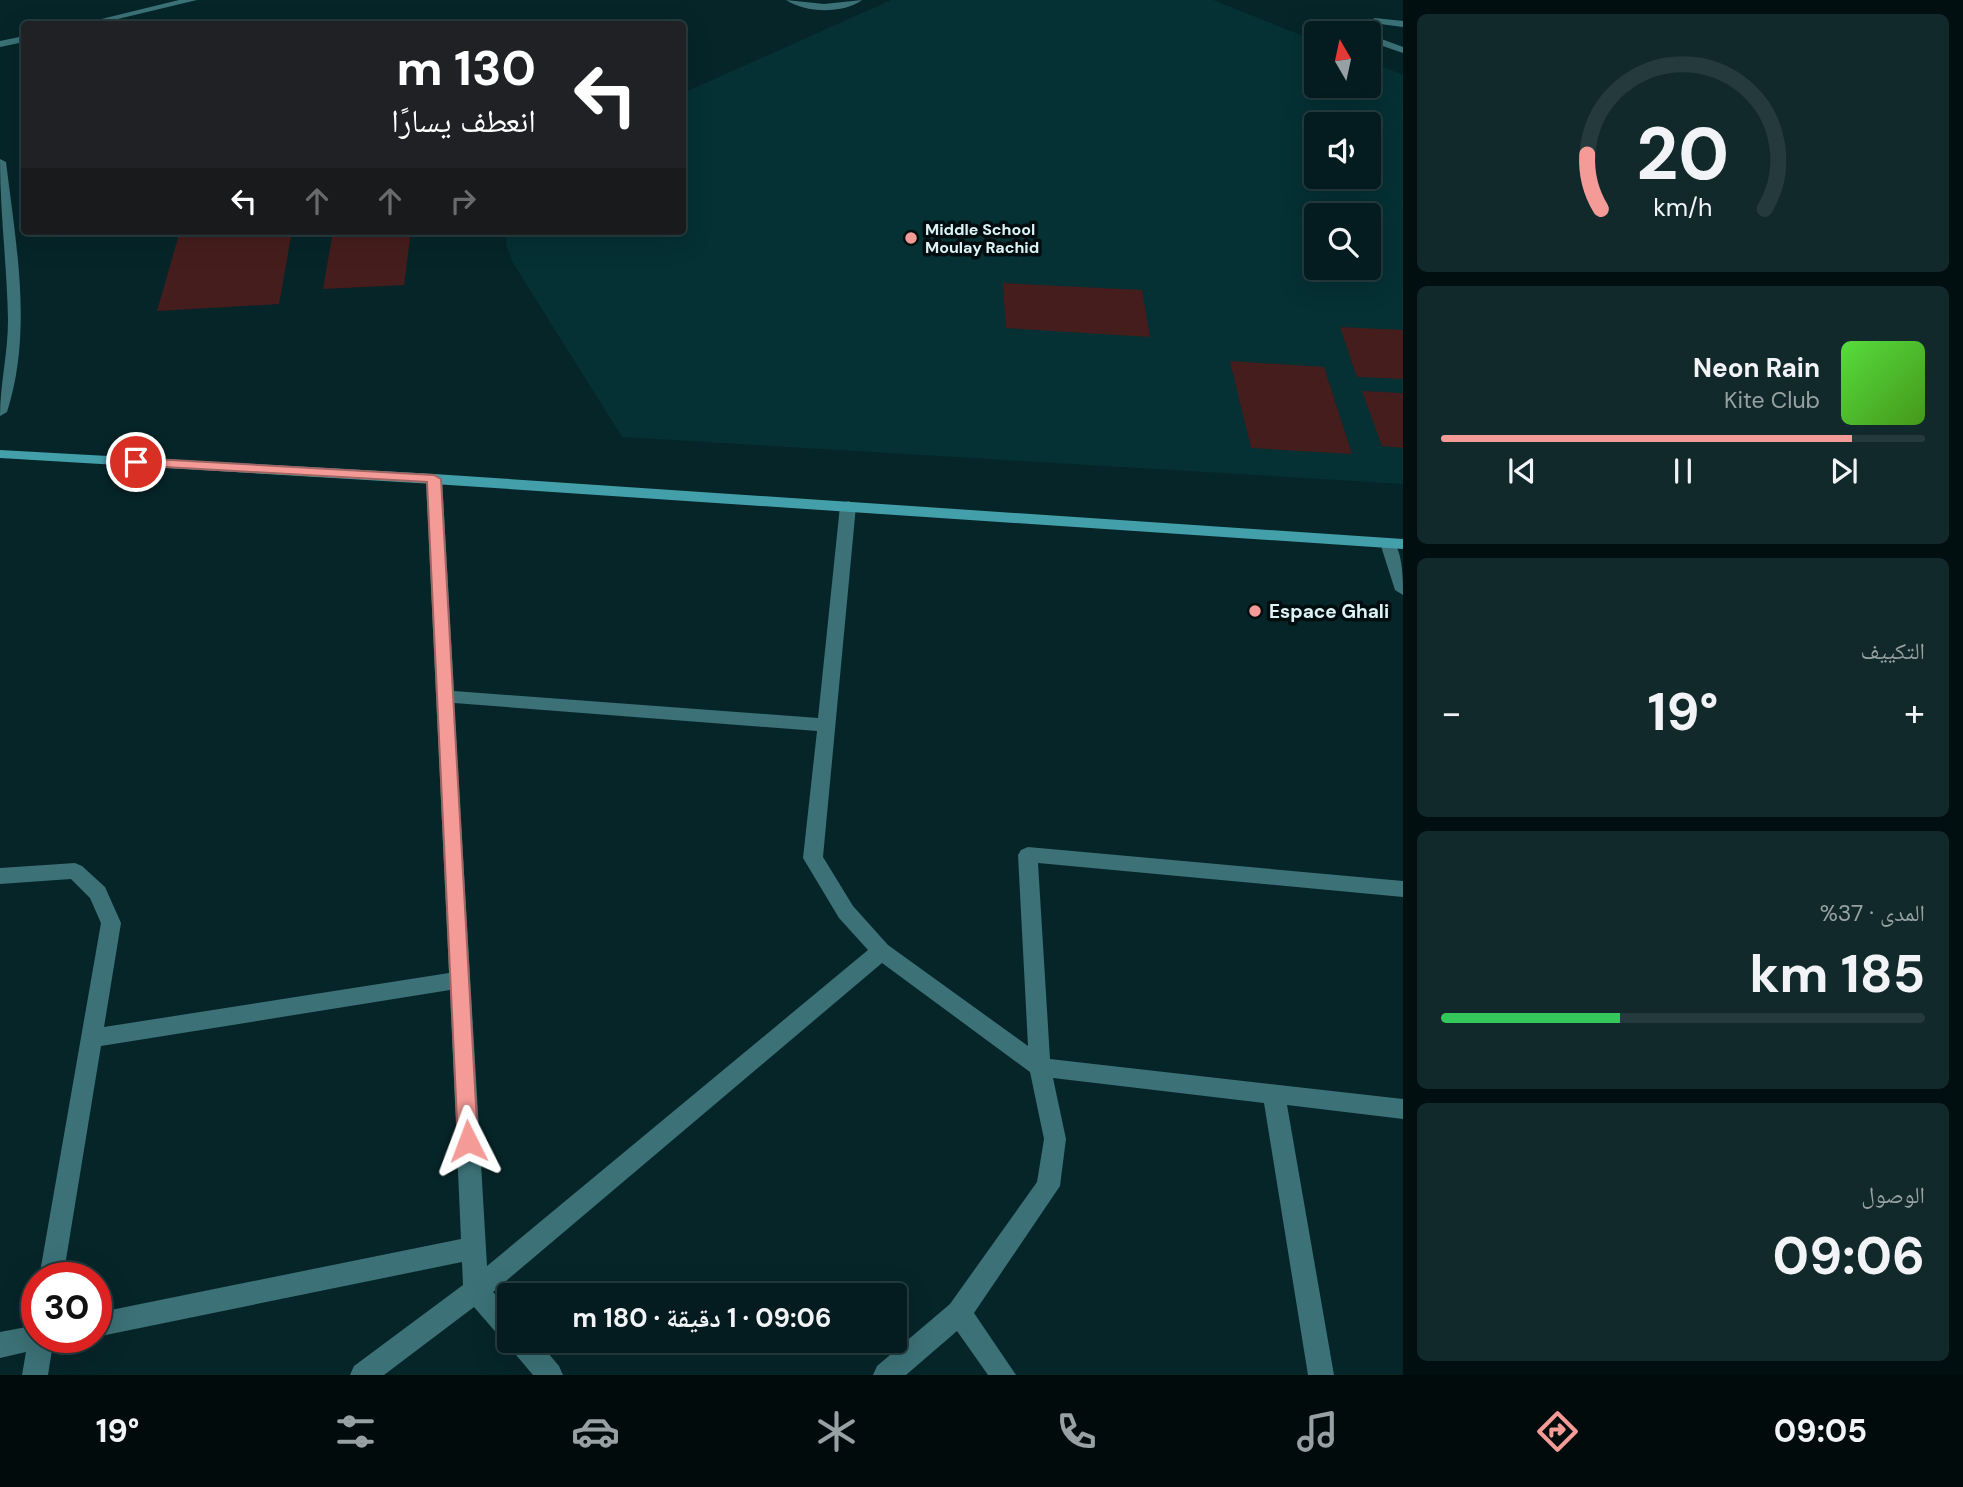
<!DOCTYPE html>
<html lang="ar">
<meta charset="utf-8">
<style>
body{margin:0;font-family:"DM Sans","Noto Naskh Arabic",sans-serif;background:#12292c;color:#f1f3f6;direction:rtl;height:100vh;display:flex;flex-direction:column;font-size:26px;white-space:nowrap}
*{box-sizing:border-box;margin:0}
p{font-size:23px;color:#97a1a4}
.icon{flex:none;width:38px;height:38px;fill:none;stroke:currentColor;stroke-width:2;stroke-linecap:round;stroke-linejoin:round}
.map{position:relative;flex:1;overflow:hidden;direction:ltr}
.details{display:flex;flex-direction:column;gap:14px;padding:14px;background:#020f11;width:560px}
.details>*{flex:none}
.hud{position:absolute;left:21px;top:21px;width:665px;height:214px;border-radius:7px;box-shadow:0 7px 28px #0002,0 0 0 2px #253a3d;direction:rtl;background:#202124;color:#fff;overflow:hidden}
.needle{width:46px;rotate:351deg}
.controls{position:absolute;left:1304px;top:21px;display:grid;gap:14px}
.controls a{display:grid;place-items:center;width:77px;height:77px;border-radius:7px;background:#041c1f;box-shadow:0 7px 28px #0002,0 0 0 2px #253a3d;font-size:35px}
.speed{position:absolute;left:21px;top:1262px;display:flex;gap:14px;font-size:35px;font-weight:700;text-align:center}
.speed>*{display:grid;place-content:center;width:91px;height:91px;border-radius:50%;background:#041c1f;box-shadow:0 7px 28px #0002,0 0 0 2px #253a3d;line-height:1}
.speed .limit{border:10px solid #d22;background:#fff;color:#111}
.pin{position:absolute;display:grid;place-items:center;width:60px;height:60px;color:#fff;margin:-30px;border:4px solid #fff;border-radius:50%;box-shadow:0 2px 7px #0007}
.me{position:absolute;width:77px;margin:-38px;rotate:357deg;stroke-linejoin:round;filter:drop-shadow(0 0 5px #0008)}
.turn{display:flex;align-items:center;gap:24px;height:147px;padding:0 35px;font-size:32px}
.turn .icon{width:91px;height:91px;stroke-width:2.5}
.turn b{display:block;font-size:49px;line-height:60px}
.lanes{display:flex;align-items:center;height:66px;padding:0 35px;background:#0003;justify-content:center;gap:35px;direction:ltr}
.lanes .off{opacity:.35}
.big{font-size:52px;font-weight:700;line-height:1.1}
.details .card{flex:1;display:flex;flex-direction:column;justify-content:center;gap:10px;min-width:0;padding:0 24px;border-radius:10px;background:#12292c}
.details .dial{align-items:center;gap:0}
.dial svg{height:182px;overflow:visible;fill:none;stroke:#253a3d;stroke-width:7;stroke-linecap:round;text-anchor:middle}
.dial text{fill:#f1f3f6;stroke:none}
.song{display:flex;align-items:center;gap:21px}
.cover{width:84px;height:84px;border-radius:10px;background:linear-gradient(135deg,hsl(110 70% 55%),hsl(100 70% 35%))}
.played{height:7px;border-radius:4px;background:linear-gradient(90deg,#f59b97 85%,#253a3d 85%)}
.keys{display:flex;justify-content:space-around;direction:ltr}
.heat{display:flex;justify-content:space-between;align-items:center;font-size:38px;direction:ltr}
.charge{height:10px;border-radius:5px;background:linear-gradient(90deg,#34c759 37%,#253a3d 0)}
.trip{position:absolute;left:497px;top:1283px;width:410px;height:70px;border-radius:7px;background:#041c1f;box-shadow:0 7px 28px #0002,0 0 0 2px #253a3d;font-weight:700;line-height:70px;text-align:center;direction:rtl}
.menu{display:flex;height:112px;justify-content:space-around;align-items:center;background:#020b0c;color:#97a1a4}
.menu .icon{width:49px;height:49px}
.menu .selected{color:#f59b97}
.menu b{font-size:32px;color:#f1f3f6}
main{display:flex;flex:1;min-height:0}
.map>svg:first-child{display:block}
.built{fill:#053034;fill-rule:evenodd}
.green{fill:#461d1d}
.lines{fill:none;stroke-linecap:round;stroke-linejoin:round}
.minor{fill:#3b7177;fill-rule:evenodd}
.secondary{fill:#439faa;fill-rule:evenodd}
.route{fill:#f59b97;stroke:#9f6562;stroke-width:2}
.poi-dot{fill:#f59b97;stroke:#010d0f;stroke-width:2.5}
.labels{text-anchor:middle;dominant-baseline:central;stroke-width:7;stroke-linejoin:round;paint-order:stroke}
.far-poi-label{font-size:16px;font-weight:bold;fill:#dcf2f4;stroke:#010d0f;text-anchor:start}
.poi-label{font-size:19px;font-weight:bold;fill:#dcf2f4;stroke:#010d0f;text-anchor:start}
</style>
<main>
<section class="details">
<div class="card dial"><svg viewBox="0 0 100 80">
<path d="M14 69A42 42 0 1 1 86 69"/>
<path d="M14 69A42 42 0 0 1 8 45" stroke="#f59b97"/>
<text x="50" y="56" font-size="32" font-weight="700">20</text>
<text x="50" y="72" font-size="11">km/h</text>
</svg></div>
<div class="card">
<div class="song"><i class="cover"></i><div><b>Neon Rain</b><p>Kite Club</p></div></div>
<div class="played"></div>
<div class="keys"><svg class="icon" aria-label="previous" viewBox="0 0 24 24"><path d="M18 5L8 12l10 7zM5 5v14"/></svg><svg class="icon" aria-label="pause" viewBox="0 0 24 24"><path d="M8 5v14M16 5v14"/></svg><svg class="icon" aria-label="next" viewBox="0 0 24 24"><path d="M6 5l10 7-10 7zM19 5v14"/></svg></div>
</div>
<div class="card"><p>التكييف</p>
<div class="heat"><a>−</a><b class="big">19°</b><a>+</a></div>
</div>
<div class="card"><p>المدى · 37%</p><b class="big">185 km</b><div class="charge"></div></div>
<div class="card"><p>الوصول</p><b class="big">09:06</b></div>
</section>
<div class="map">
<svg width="1403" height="1375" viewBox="0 0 1403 1375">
<rect width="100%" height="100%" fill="#062529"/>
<path class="built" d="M891 0H1213L1316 41V86H1368L1369 61 1403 75V484L622 437 513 263 506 245 507 231H682L683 93ZM1316 124H1368V177H1316ZM1316 215H1368V268H1316Z"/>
<g class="green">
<polygon points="180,231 292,231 279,304 157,311"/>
<polygon points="333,231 411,231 404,285 323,289"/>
<polygon points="1003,283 1142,290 1150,337 1006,328"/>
<polygon points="1340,327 1403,330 1403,379 1357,377"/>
<polygon points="1230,361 1324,367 1352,454 1251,448"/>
<polygon points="1362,391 1403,393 1403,448 1382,446"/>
</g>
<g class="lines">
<g class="minor">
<polygon points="179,0 197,0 97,24 81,24"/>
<path d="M786 0 824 4 862 0C843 14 805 13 786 0Z"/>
<polygon points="1375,18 1403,21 1403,27 1380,24 1365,29 1368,33 1358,33 1357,26"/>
<polygon points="1368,34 1403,47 1403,53 1368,41"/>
<polygon points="24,36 24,42 0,47 0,41"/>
<path d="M0 159 6 162C16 245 33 331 7 412L0 416C0 384 8 353 8 320 7 266 0 213 0 159Z"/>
<path d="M434 474 442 479 454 691 818 718 840 506 848 501 853 503 856 506 823 857 853 906 888 945 1028 1046 1018 855 1021 850 1028 847 1403 881V897L1038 863 1050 1059 1403 1099V1119L1287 1105 1334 1375H1308L1264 1103 1053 1078 1066 1139 1060 1186 974 1313 1016 1375H988L957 1331 906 1375H873L877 1366 950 1304 1037 1182 1044 1139 1030 1072 882 963 493 1292 509 1310V1340H537L559 1366 563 1375H533L511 1349 507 1340 500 1337 474 1307 384 1375H350L354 1366 463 1285 462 1262 96 1337H95L96 1313 461 1239 450 990 101 1046 63 1278H39L101 923 90 898 71 879 0 884V868L75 863 82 866 105 887 121 923 104 1027 449 973 426 479ZM454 703 817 731 803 858 839 918 868 950 487 1266Z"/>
<path d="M1388 538C1403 543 1403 580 1403 595L1395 590 1380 543Z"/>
<polygon points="37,1325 37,1337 54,1337 48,1375 22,1375 26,1352 0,1358 0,1332"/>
</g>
<polygon class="secondary" points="0,450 434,474 1403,539 1403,549 434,484 0,458"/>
</g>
<polygon class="route" points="136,458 434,475 441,479 478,1141 475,1147 468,1150 461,1147 458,1141 427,482 131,465 129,462"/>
<g class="poi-dot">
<circle cx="911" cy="238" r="7"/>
<circle cx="1255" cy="611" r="7"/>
</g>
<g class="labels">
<g class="far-poi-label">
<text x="925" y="229">Middle School<tspan x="925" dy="18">Moulay Rachid</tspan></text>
</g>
<g class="poi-label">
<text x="1269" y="611">Espace Ghali</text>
</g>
</g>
</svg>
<div class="controls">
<a><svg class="needle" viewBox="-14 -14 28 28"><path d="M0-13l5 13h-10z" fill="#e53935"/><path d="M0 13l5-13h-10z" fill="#97a1a4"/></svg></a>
<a><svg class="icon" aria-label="sound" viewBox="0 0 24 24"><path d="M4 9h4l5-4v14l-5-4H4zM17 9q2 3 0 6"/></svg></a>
<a><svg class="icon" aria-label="search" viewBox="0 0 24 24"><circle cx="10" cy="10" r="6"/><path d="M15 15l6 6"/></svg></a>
</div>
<div class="speed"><div class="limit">30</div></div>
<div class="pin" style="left:136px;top:462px;background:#d93025"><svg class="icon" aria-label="arrive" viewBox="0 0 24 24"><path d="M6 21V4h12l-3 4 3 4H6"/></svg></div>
<svg class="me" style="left:468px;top:1141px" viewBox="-20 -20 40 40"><path d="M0-17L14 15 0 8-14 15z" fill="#f59b97" stroke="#fff" stroke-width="4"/></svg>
<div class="trip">09:06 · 1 دقيقة · 180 m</div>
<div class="hud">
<div class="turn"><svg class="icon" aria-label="left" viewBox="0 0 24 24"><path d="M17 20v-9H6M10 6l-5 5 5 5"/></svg><div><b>130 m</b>انعطف يسارًا</div></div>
<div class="lanes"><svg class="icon" aria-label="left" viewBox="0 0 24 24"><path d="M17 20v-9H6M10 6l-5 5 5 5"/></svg><svg class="icon off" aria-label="ahead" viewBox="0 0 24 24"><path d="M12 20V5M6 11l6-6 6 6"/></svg><svg class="icon off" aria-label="ahead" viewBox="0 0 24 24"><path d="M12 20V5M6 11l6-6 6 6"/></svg><svg class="icon off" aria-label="right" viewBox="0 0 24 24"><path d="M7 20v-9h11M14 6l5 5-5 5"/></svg></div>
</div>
</div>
</main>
<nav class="menu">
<b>09:05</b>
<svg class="icon selected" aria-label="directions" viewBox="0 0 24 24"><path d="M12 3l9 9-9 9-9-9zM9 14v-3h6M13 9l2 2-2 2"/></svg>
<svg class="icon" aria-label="music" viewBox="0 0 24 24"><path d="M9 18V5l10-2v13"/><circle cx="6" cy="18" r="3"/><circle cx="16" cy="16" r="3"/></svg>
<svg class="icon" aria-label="phone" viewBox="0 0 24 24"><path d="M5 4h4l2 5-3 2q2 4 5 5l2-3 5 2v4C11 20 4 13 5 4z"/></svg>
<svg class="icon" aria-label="climate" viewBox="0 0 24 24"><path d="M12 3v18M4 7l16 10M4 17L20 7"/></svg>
<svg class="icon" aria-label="car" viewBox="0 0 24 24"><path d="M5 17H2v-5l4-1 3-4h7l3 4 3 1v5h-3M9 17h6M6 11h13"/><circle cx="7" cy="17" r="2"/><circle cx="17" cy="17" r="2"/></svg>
<svg class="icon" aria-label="filters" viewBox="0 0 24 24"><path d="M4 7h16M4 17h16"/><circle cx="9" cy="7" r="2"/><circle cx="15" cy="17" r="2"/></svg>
<b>19°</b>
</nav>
